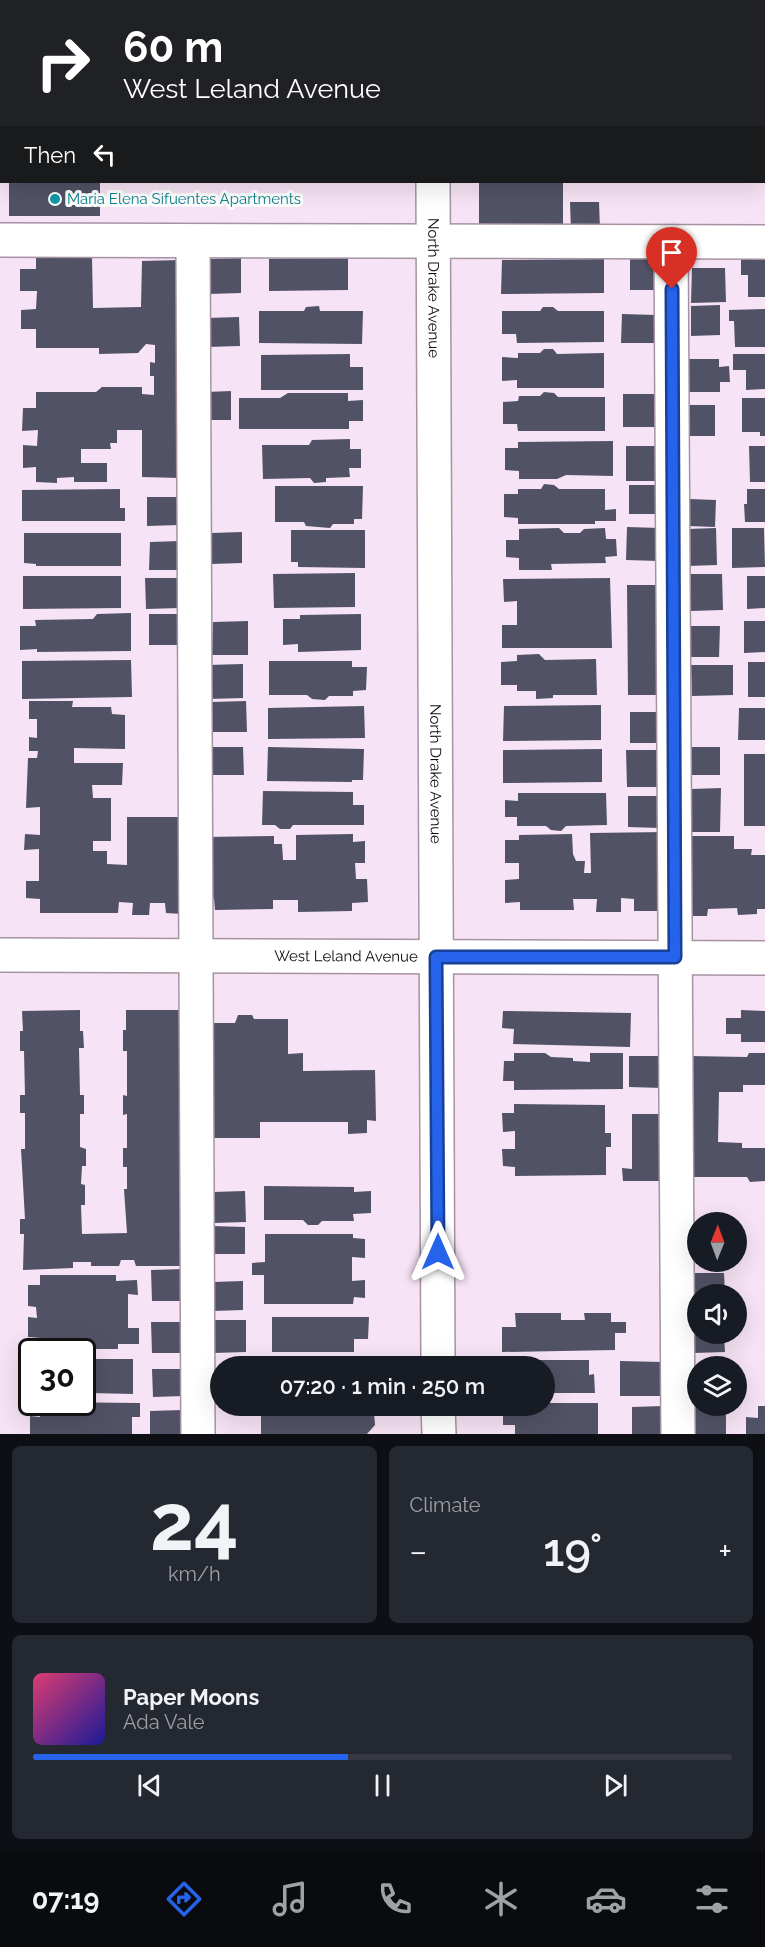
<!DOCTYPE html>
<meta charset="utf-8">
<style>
body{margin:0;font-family:Raleway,sans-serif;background:#242831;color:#f1f3f6;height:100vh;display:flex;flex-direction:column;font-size:22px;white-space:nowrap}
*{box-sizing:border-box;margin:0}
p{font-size:20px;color:#9ea1a6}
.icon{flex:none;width:33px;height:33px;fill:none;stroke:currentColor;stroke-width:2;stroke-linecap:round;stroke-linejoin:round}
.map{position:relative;height:1434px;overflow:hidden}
.panel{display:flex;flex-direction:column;gap:12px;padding:12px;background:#0d0f14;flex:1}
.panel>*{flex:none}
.guide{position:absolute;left:0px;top:0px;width:765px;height:183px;box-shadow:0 6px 24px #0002;background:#202124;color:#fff;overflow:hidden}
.needle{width:39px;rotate:1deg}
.buttons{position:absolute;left:687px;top:1212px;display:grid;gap:12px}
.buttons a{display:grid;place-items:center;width:60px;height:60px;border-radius:50%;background:#171b24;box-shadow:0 6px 24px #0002;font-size:30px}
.speed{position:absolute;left:18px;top:1338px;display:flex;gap:12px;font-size:30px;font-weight:700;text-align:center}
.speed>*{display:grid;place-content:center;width:78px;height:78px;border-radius:50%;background:#171b24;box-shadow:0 6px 24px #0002;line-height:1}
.speed .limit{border:3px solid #111;border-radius:9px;background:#fff;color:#111}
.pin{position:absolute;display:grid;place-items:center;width:51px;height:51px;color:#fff;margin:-62px -26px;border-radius:50% 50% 50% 0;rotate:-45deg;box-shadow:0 0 6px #0007}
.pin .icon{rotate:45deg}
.me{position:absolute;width:66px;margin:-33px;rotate:0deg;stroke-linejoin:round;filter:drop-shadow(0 0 4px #0008)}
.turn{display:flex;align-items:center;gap:21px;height:126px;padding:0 24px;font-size:27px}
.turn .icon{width:78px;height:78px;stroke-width:2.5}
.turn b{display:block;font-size:42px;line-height:51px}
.then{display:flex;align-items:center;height:57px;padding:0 24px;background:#0003;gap:12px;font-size:22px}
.big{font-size:45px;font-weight:600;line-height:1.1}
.panel .widget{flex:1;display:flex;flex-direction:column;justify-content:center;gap:9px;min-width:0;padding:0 21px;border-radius:9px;background:#242831}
.panel .dial{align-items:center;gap:0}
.dial b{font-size:78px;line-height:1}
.song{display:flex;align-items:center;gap:18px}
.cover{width:72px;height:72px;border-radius:9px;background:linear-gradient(135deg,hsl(340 70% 55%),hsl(240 70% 35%))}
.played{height:6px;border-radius:3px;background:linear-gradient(90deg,#2563eb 45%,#363941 45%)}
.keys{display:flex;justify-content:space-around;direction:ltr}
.heat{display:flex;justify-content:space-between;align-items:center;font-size:33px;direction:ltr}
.panel .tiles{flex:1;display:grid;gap:12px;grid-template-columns:1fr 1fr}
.widget:last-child{grid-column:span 2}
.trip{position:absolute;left:210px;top:1356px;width:345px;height:60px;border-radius:30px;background:#171b24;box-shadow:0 6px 24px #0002;font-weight:600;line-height:60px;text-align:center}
.tab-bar{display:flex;height:96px;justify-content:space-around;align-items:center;background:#090b0e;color:#9ea1a6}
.tab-bar .icon{width:42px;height:42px}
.tab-bar .active{color:#2563eb}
.tab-bar b{font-size:27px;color:#f1f3f6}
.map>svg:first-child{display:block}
.building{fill:#525266}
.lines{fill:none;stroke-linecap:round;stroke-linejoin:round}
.minor-casing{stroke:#a593a4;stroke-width:36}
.major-casing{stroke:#6f5d2c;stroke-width:36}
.minor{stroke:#fff;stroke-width:33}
.major{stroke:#c7b88a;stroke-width:33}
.route-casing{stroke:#184099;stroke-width:15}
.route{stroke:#2563eb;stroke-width:10}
.culture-dot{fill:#0f9aa8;stroke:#fff;stroke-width:2}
.labels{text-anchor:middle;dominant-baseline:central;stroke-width:6;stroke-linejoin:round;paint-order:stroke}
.culture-label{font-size:15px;fill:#0d838f;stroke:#fff;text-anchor:start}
.street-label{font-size:15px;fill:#100a0f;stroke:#fff}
</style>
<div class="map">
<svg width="765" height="1434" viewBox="0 0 765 1434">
<rect width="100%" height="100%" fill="#f6e3f5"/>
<g class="building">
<rect x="9" y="182" width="91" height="34"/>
<polygon points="479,182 563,182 563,235 479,226"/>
<polygon points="570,202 599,202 600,230 571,231"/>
<polygon points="36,257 92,257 93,308 141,307 142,261 180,260 180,478 142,477 142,430 117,430 117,443 110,443 111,449 81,449 81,463 107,463 107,482 74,482 74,477 57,478 57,483 36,482 36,467 23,468 23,445 37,446 38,430 22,431 23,408 36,408 36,392 96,392 102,387 142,387 142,394 154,395 154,376 150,376 150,362 155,363 155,345 146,344 138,353 99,354 99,348 36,348 36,329 21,329 21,310 36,309 37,291 20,291 20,269 36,269"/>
<polygon points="241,258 241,293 209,294 209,259"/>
<polygon points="348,258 348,290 269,291 269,259"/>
<rect x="630" y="258" width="31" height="32"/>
<polygon points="604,259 604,293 501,294 502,260"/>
<polygon points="741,259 765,259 765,297 748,297 748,275 741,275"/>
<polygon points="692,268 725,268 726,302 691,303"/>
<polygon points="720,305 720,335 691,336 691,306"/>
<polygon points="319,306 320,311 363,311 362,344 259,343 259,311 304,311 306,307"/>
<polygon points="543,307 553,307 558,311 604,311 604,342 517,343 516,334 502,334 502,311 540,311"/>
<polygon points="765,309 765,347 735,347 734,321 729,321 729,310"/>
<polygon points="622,314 656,315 655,343 621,343"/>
<polygon points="239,317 240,346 206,347 206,318"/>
<polygon points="544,349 553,349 557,354 604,353 604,388 517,388 517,380 502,381 502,357 518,358 518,353 540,353"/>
<polygon points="350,354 350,367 363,367 363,390 261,390 261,355"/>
<polygon points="733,354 765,354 765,389 746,390 746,370 733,370"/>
<polygon points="686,359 719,359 719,367 729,366 730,382 720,382 720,392 688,392"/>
<polygon points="231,391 231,420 207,420 206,392"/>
<polygon points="544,392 554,393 558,397 605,397 605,431 518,431 517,424 503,424 503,402 518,401 519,396 540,396"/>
<polygon points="288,393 348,393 348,401 363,400 363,421 349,421 349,429 239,429 239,398 280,398"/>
<rect x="623" y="394" width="35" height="33"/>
<polygon points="742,398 765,398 765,436 760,436 760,432 742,432"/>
<polygon points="687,405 715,405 715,436 688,436"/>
<polygon points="350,439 350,449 361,449 361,468 349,468 350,477 326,478 326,482 314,483 310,478 263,479 262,445 309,445 312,440"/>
<polygon points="613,441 613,476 566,475 557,479 519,479 519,471 505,470 505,448 518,448 518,442"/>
<rect x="626" y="446" width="32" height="35"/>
<polygon points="749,446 765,446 765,482 750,482"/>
<polygon points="544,484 554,485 559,489 605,489 605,510 616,509 616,521 595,521 595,524 518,524 518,518 504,517 504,494 518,494 518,489 541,489"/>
<rect x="629" y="485" width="30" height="29"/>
<polygon points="275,486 363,486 362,519 354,519 354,524 333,524 330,528 306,526 304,522 275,522"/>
<polygon points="120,489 120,508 125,508 125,521 22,521 22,490"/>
<polygon points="747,489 765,489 765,522 745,522 744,504 747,504"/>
<polygon points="147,497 179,497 180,525 147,526"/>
<polygon points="689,499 716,500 715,527 688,526"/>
<polygon points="627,527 660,528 659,561 626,560"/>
<polygon points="559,528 564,533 580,533 584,529 605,528 606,539 616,539 617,556 605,557 606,563 551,564 552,570 519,570 519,558 506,557 506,540 519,540 519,529"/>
<polygon points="716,528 717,565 688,566 687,529"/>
<polygon points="732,528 764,528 765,567 732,568"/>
<polygon points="291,530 365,530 365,568 298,567 298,562 291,562"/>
<polygon points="242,532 242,563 211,564 211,533"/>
<polygon points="24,533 121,533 121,566 36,566 36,564 24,563"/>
<polygon points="180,541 180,570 149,570 150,542"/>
<polygon points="355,573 355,607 274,608 273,574"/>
<polygon points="690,574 722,574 723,610 690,611"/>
<polygon points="23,576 121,576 121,608 23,609"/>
<polygon points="747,576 765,576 765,608 747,609"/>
<polygon points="145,578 179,578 180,608 146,609"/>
<polygon points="610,578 612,648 502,648 502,625 517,625 517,601 504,602 503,579"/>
<polygon points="627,585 659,585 659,695 628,695"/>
<polygon points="131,613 131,651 37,652 37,649 20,650 20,626 36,626 35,620 93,619 97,614"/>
<rect x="149" y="614" width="31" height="31"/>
<polygon points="361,614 361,650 298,652 298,644 283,645 283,619 300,619 300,615"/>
<polygon points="248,621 248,655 212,655 213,622"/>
<polygon points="744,621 765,621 765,652 744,653"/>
<polygon points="690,626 720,626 719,657 690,657"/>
<polygon points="539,654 545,660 596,659 597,695 553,695 553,698 536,699 536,691 517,691 517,685 501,685 501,662 517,661 517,655"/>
<polygon points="131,660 132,697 22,699 22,661"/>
<polygon points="269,661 352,661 352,667 367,667 366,690 353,691 353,696 329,696 325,700 312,699 307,695 269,695"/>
<rect x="748" y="662" width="17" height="35"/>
<polygon points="243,664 243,698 208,699 208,665"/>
<polygon points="691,665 733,665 733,695 692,696"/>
<polygon points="29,701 73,701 72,707 111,707 112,714 125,715 125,749 74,748 74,763 123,763 122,785 92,785 93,798 111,798 111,841 93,841 93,851 107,851 107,864 127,865 127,817 183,817 182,914 166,913 165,903 150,903 149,915 132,915 133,903 119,902 118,913 40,913 40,899 26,898 26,881 39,881 39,849 24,850 25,834 40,835 40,807 26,808 28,758 37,758 38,751 29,751 29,737 37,738 37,719 29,719"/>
<polygon points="246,701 247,732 212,732 212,702"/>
<polygon points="601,705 601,740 503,741 504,706"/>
<polygon points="364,706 365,738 268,739 268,708"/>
<polygon points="739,708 765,708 765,740 738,740"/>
<polygon points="630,712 660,712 659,743 630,743"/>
<polygon points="209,747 243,747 244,775 209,775"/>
<polygon points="268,747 364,749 363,780 352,780 352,782 267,781"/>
<rect x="691" y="747" width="29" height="28"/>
<polygon points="602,749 602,782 503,783 503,750"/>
<polygon points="626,750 660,750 660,787 627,787"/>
<rect x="744" y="754" width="21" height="72"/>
<polygon points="721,788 720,832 691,832 691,789"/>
<polygon points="263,791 353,792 353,805 364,805 364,825 293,825 290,829 280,829 275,825 262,825"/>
<polygon points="518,793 606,793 607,825 566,826 561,831 551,830 546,826 517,826 517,817 505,817 505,800 518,801"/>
<polygon points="628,796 660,796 660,828 628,827"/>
<polygon points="665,832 665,898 658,899 658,911 634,911 634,899 621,898 621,912 596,912 597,899 573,899 574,910 520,910 520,902 505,903 505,880 519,879 519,863 505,863 505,840 519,840 519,835 572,834 573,854 576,861 585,861 584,873 591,873 590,833"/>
<polygon points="353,834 353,842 365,841 365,863 355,863 356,879 367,879 368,902 352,903 352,911 298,912 298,900 273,900 273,909 215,910 214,898 205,897 204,837 274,836 274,844 282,844 283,860 296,860 296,835"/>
<polygon points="687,836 734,836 734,849 752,849 751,855 765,855 765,909 757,909 757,914 738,915 737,908 708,909 707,916 688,916"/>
<polygon points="80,1010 80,1031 83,1031 84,1048 79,1048 80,1095 84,1095 84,1114 80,1114 80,1147 86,1149 86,1166 82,1166 81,1184 85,1185 85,1205 81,1205 82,1234 127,1233 124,1189 127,1189 127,1167 123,1167 123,1148 127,1148 127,1114 123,1115 123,1095 127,1096 127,1051 123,1051 123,1030 126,1030 126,1010 183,1010 187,1266 136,1266 134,1260 121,1260 119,1266 91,1266 91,1262 73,1262 73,1268 23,1270 24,1234 20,1234 20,1219 25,1219 21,1149 25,1149 25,1113 20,1113 20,1095 25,1095 24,1051 20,1051 20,1031 23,1031 22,1011"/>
<polygon points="741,1010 765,1011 765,1042 741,1042 741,1034 726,1034 726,1018 741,1018"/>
<polygon points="503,1011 631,1013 630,1047 513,1044 514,1029 502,1028"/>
<polygon points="238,1015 252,1015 254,1019 288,1019 288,1054 303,1053 303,1071 375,1070 376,1121 367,1120 367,1133 348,1134 348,1122 260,1122 260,1138 214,1138 213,1037 207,1037 208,1023 235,1023"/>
<polygon points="514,1053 545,1053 551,1057 573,1058 573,1061 590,1062 590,1053 623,1053 623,1089 514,1090 514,1081 503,1081 504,1061 514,1061"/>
<polygon points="749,1053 765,1053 765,1085 743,1085 743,1092 719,1092 718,1142 742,1143 742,1148 765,1148 765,1181 750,1182 747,1177 689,1177 690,1056 747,1057"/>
<polygon points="629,1056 663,1056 663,1088 629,1087"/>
<polygon points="514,1104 605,1105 605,1133 611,1133 611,1147 606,1147 606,1175 515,1176 515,1167 503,1166 502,1149 515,1149 515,1131 503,1132 502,1113 514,1113"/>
<polygon points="632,1114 661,1114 662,1181 623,1181 622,1168 632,1169"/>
<polygon points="264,1186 354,1187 354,1192 371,1191 371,1213 353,1214 354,1221 322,1221 318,1225 308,1225 303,1220 264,1220"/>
<polygon points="245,1191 246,1222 213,1223 212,1192"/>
<polygon points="212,1226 245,1227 245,1254 212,1254"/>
<polygon points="265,1234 353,1234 353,1238 365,1239 365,1258 352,1257 352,1281 365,1280 365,1298 354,1297 353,1304 264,1304 264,1275 252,1275 252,1263 265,1262"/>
<polygon points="184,1269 184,1301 152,1301 151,1270"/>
<polygon points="694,1273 724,1273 725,1294 698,1294 698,1305 695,1305"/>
<polygon points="40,1275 116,1275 116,1281 137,1280 138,1295 128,1294 128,1328 139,1328 139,1344 118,1344 118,1349 41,1349 41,1338 28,1337 28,1317 37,1318 36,1307 28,1306 28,1285 40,1285"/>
<polygon points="243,1281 243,1310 213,1311 213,1282"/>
<polygon points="515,1313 561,1313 561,1320 585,1320 584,1313 611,1313 611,1322 626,1322 626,1333 615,1333 615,1350 502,1352 502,1327 516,1327"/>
<polygon points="272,1317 369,1317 368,1339 354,1339 354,1352 272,1352"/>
<polygon points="213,1320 246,1320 246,1352 214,1353"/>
<polygon points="151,1322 185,1322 185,1353 152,1353"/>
<polygon points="694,1324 698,1324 698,1334 724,1334 725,1352 694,1353"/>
<polygon points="82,1359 133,1359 133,1394 90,1393 88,1397 82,1397"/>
<polygon points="516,1360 589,1360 589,1375 594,1374 595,1393 544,1393 544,1366 509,1366"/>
<polygon points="620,1361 663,1362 664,1396 620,1396"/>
<polygon points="261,1363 368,1363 371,1366 261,1366"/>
<polygon points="152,1369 183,1369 184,1396 153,1397"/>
<polygon points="40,1402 140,1403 140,1417 132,1417 132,1434 30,1434 30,1416 40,1417"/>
<polygon points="544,1403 598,1403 598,1434 515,1434 515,1425 503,1425 503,1406 544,1406"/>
<polygon points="261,1406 367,1406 374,1412 375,1425 367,1434 261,1434"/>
<polygon points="663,1406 664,1434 632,1434 632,1407"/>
<polygon points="758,1406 765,1406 765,1434 746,1434 746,1417 758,1418"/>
<rect x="695" y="1408" width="31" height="26"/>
<polygon points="182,1410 182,1434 150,1434 150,1411"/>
</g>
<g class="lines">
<g class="minor-casing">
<g id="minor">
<path id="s1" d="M433 182 438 1366"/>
<polyline points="0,240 765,242"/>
<polyline points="193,241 198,1434"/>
<polyline points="671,242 678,1434"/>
<path id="s2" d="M0 955 765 958"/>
<polyline points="438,1406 439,1434"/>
</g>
</g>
<g class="major-casing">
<polyline id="major" points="303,0 765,1"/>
</g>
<use href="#minor" class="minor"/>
<use href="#major" class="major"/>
</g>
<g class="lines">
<g class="route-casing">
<polyline id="route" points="438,1252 436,957 675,957 672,289"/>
</g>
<use href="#route" class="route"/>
</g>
<circle class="culture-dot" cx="55" cy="199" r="6"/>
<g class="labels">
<g class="culture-label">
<text x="67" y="199">Maria Elena Sifuentes Apartments</text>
</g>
<g class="street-label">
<text stroke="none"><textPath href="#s1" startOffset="106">North Drake Avenue</textPath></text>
<text stroke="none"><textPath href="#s1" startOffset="592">North Drake Avenue</textPath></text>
<text stroke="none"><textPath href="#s2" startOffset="346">West Leland Avenue</textPath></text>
</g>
</g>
</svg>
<div class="buttons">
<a><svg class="needle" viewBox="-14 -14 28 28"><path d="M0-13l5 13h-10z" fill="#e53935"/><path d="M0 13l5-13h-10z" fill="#9ea1a6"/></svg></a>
<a><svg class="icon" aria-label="sound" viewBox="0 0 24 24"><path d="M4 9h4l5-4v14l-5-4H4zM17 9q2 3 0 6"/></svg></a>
<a><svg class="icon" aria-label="layers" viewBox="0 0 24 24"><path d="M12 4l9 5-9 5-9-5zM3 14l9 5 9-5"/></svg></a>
</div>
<div class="speed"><div class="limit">30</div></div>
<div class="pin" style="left:672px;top:289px;background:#d93025"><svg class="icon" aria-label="arrive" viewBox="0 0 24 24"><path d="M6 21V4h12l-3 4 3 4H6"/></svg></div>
<svg class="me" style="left:438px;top:1252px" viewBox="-20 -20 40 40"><path d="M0-17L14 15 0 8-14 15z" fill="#2563eb" stroke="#fff" stroke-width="4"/></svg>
<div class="trip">07:20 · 1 min · 250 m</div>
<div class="guide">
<div class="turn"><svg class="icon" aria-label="right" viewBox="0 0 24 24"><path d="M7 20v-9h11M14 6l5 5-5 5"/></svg><div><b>60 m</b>West Leland Avenue</div></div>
<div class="then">Then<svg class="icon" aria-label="left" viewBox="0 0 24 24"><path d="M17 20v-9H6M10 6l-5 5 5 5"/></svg></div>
</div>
</div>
<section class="panel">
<div class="tiles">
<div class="widget dial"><b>24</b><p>km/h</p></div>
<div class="widget"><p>Climate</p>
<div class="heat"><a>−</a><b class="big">19°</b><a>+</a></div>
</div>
<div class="widget">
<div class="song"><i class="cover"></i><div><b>Paper Moons</b><p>Ada Vale</p></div></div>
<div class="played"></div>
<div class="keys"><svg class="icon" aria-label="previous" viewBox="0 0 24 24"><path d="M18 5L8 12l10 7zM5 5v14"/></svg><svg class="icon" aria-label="pause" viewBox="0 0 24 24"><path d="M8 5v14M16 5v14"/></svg><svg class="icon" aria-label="next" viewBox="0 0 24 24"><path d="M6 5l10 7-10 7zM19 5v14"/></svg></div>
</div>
</div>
</section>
<nav class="tab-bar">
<b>07:19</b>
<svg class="icon active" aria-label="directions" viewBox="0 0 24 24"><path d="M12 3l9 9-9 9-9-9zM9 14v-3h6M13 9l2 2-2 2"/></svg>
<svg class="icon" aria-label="music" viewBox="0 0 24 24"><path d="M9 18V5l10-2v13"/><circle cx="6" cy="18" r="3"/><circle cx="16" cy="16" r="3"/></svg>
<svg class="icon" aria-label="phone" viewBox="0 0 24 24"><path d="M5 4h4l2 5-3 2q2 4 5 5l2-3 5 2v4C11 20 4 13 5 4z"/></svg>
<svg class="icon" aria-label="climate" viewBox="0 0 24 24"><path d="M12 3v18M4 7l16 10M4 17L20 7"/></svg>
<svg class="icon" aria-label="car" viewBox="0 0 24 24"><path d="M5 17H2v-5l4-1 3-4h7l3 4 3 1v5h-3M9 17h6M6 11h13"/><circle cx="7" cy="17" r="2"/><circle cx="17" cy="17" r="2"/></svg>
<svg class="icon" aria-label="filters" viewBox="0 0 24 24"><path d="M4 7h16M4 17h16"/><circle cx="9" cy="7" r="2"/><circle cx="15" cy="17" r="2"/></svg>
</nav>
